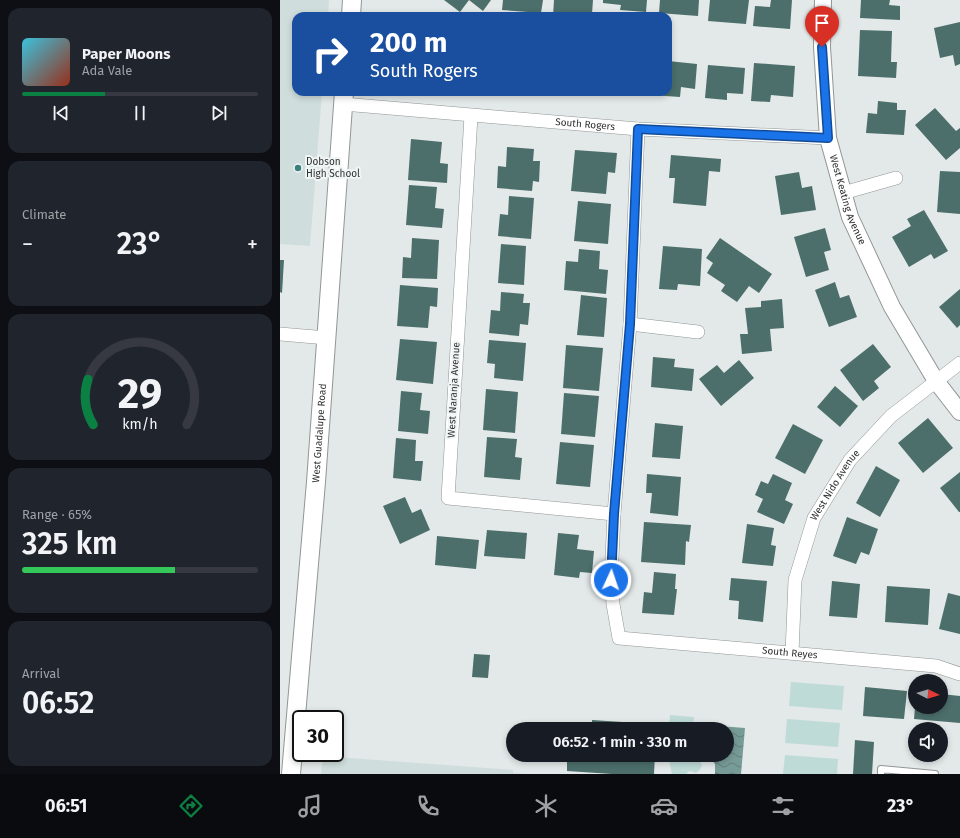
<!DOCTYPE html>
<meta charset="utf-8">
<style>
body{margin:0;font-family:"Fira Sans",sans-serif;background:#20242c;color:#f1f3f6;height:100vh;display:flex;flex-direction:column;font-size:15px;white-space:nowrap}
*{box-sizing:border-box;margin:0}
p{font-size:13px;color:#9ea1a6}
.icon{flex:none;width:22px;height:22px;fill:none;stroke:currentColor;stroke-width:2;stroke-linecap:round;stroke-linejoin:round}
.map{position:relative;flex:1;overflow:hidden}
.sheet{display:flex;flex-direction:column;gap:8px;padding:8px;background:#0d0f14;width:280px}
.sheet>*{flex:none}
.banner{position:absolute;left:12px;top:12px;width:380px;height:84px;border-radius:12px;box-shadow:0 2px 6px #0003;background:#1a4fa0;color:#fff;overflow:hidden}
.needle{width:26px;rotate:95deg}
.fabs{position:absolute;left:628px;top:674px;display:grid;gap:8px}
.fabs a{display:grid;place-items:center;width:40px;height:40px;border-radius:50%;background:#171b24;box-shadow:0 2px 6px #0003;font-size:20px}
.speed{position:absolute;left:12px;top:710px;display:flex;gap:8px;font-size:20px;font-weight:700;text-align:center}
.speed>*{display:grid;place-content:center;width:52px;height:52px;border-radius:50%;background:#171b24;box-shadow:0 2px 6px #0003;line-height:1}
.speed .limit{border:2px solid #111;border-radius:6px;background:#fff;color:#111}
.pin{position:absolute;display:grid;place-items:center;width:34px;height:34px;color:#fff;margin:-41px -17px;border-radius:50% 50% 50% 0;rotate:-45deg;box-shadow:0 0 4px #0007}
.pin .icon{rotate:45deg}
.me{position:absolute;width:44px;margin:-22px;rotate:3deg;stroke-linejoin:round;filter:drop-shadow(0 0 3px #0008)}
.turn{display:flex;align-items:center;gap:14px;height:84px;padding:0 12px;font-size:18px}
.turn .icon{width:52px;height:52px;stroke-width:2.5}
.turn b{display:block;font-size:28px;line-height:34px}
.big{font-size:30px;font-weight:600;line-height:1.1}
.sheet .widget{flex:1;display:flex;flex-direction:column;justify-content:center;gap:6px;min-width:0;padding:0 14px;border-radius:12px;background:#20242c}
.sheet .dial{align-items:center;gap:0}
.dial svg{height:104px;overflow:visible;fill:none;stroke:#363941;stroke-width:7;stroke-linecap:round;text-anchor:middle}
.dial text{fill:#f1f3f6;stroke:none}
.song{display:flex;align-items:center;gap:12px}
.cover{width:48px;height:48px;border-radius:6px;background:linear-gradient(135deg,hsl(190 70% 55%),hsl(10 70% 35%))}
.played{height:4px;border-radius:2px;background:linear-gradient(90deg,#0b8043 35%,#363941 35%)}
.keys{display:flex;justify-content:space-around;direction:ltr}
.heat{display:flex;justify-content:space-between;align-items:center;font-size:22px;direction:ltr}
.charge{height:6px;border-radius:3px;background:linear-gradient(90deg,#34c759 65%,#363941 0)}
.trip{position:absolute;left:226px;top:722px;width:228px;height:40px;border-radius:20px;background:#171b24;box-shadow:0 2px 6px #0003;font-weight:600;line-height:40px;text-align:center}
.tabs{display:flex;height:64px;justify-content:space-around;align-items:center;background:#090b0e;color:#9ea1a6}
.tabs .icon{width:28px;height:28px}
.tabs .selected{color:#0b8043}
.tabs b{font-size:18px;color:#f1f3f6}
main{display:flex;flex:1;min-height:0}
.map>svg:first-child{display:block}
.built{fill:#cfdedc}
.green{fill:#bfdbd8}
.water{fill:url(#water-waves)}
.building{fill:#4c6f6b}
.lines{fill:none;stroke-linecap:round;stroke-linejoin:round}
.service-casing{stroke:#919695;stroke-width:8}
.minor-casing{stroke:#919695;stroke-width:14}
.tertiary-casing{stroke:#919695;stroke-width:18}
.secondary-casing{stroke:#919695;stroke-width:20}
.service{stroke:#fff;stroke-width:6}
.minor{stroke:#fff;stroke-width:13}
.tertiary{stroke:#fff;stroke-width:16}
.secondary{stroke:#fff;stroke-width:18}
.route-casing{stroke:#114b97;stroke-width:10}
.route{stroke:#1a73e8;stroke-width:7}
.poi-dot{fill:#3a817b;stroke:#f0f6f5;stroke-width:1.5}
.labels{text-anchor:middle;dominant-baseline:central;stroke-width:4;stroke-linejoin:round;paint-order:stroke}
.street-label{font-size:10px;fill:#2f3130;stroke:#f0f6f5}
.poi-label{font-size:10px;fill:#2f3130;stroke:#f0f6f5;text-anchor:start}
</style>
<main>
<section class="sheet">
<div class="widget">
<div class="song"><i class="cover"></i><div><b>Paper Moons</b><p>Ada Vale</p></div></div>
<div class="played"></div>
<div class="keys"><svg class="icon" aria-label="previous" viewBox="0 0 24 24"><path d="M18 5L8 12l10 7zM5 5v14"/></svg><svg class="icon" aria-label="pause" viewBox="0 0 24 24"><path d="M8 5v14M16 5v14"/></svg><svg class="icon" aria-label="next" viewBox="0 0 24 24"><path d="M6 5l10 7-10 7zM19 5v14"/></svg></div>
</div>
<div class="widget"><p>Climate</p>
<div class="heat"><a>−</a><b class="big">23°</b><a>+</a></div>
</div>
<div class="widget dial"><svg viewBox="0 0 100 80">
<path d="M14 69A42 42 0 1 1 86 69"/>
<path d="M14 69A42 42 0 0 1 10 34" stroke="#0b8043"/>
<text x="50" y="56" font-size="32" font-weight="700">29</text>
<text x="50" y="72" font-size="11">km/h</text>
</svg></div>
<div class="widget"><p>Range · 65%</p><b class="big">325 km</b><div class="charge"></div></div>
<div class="widget"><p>Arrival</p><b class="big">06:52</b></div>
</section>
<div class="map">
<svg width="680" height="774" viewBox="0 0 680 774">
<defs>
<pattern id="water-waves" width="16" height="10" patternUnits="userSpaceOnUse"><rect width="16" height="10" fill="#779b97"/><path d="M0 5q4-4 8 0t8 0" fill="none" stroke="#627f7c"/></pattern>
</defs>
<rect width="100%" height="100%" fill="#e3e8e8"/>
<g class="built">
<polygon points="0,0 49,0 48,16 16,16 16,92 42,92 30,246 0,244"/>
<polygon points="43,756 233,770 233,773 248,774 41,774"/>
</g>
<g class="green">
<polygon points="511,682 564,686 562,710 509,706"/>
<polygon points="390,715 414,717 413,729 389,729"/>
<polygon points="507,719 560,723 558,747 505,743"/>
<path d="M396 755 412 757 420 760 422 765 420 770 416 773 409 771 406 774H392C391 769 389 764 390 759Z"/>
<polygon points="505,755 558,759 557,774 503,774"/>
</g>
<polygon class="water" points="439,726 465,728 461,774 435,774 435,764 431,759 431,755 447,755 447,729 439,729"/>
<g class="building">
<polygon points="164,0 189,0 180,12"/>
<polygon points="189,0 211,0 203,11"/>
<polygon points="223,0 263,0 261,13 222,10"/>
<polygon points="274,0 313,0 312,14 288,12 287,16 273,16"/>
<polygon points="323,0 367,0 366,12 340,10 341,5 323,3"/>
<polygon points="380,0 419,0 418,16 379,13"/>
<polygon points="430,0 469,0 466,24 428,21"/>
<polygon points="491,0 512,0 510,29 473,26 475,6 490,7"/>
<polygon points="581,0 610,0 609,5 620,6 620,20 580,18"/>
<polygon points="680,22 680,64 675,66 673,55 660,58 654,28"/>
<polygon points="580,30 612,31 611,62 617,62 616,78 578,76"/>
<polygon points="388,61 417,64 415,89 401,87 400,97 372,95 373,92 388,92"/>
<polygon points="474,63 515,66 513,97 491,95 490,102 471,101"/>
<polygon points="428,65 465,68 463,94 447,93 447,100 425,98"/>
<polygon points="598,101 617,103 617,110 626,110 624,135 586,133 588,113 597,114"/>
<polygon points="655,108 676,131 680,128 680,148 666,160 635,125"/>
<polygon points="131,139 162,142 160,163 168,164 167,183 128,180"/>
<polygon points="227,147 254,149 253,161 260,161 259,182 253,181 252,191 217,188 218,166 226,167"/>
<polygon points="295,150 337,153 335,173 328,172 326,194 291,191"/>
<polygon points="391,155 441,159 440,172 429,171 426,206 393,203 395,178 389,178"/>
<polygon points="660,171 680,172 680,214 657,212"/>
<polygon points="519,172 522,188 532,186 536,210 501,215 495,176"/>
<polygon points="129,185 157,187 155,208 164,209 162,228 126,225"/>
<polygon points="229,196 254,198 251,239 218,236 220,214 228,215"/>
<polygon points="298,201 331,204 328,244 294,241"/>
<polygon points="644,210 668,251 654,259 651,254 629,267 612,237 631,226 627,219"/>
<polygon points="545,228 551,250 544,252 549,270 526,277 514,237"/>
<polygon points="132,238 159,240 157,279 122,278 123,257 131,258"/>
<polygon points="440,238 492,274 479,293 469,286 457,302 441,291 445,285 427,273 433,263 426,258"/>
<polygon points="221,244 246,246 244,285 218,283"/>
<polygon points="383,246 422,249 420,286 398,284 397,290 379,289"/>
<polygon points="299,249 320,251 319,269 328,270 326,294 284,290 286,261 298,262"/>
<polygon points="0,260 4,260 2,293 0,292"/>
<polygon points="555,282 560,298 569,295 577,317 549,327 535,290"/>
<polygon points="120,285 158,288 157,307 150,306 148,328 117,326"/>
<polygon points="680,289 680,325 677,328 659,307"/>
<polygon points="221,292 244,294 243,303 250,303 248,325 240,324 239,336 209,333 211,310 220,311"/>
<polygon points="301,295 327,298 324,337 297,335"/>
<polygon points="502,299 504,328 490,329 492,351 462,354 460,334 468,334 465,308 481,307 481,301"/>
<polygon points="120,339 157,342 153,384 116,380"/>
<polygon points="209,340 246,343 243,381 214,378 215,364 207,363"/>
<polygon points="593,344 611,367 594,381 599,388 583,401 560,370"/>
<polygon points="286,345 323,348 319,391 283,388"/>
<polygon points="373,357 395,359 394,367 414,369 412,391 371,387"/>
<polygon points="459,360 474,378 441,406 419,379 437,365 444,373"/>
<polygon points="555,386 578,406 560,427 537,407"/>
<polygon points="206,389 238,392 235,433 203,430"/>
<polygon points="121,391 142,393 140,410 150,411 148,434 118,431"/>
<polygon points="284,393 319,396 315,437 281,434"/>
<polygon points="648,418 673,448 643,473 618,443"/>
<polygon points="375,423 403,426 400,459 372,457"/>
<polygon points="513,424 543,440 525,474 495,458"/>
<polygon points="207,437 237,439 235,457 242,458 240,480 204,477"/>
<polygon points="116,438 136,440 135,461 143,461 141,481 113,478"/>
<polygon points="280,442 314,445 310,487 276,484"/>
<polygon points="596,466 620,480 600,517 576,503"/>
<polygon points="680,472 680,512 679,512 660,488"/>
<polygon points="367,474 401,477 398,516 370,513 372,493 366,493"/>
<polygon points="493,474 512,483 505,500 513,504 504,524 477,512 483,499 475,495 481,481 488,484"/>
<polygon points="125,497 132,513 141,509 150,530 120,544 103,506"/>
<polygon points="567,517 598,529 589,555 581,552 576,564 553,556"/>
<polygon points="364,522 411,525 409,542 406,541 405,565 361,562"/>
<polygon points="467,524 494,528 491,545 496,546 493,566 462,563"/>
<polygon points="207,530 247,533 245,559 204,556"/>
<polygon points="278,533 299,535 297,549 314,551 312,573 300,572 299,578 274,575"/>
<polygon points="157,536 199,540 196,569 155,565"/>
<polygon points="374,572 396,574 395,589 397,589 394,615 362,613 364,592 372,593"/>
<polygon points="451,578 487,581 483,622 458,619 459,601 449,600"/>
<polygon points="552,581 580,584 577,618 549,616"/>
<polygon points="607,586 650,589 648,625 605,622"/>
<polygon points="668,593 680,596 680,634 659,629"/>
<polygon points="194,654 210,655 208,678 192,677"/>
<polygon points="585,687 627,691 624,719 583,716"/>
<polygon points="661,694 680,696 680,723 634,719 635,707 661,707"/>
<polygon points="312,720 358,723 358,729 312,729"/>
<polygon points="575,740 594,742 592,774 573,774"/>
<polygon points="287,755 375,755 374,774 332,774 287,771"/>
</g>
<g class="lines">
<g class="service-casing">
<polyline id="service" points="601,774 601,769 655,774"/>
</g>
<g class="minor-casing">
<g id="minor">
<path id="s1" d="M63 104 358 129 548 138"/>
<polyline points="191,116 168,498 334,514"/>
<path id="s2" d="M358 129 350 324 334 514 331 580 333 604 339 638 656 666 680 674"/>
<polyline points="563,193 616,178"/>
<polyline points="350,324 418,332"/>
<polyline points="0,334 47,338"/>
<path id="s3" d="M512 653 515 580 534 518 570 460 611 416 680 363"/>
</g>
</g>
<g class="tertiary-casing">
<g id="tertiary">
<path id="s4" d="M543 0 542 47 548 138 570 217 612 307 656 381 680 412"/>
</g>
</g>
<g class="secondary-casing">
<g id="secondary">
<polyline points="71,16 72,0"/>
<path id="s5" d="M11 774 36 482 64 92"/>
</g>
</g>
<use href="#service" class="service"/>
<use href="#minor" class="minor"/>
<use href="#tertiary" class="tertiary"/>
<use href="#secondary" class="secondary"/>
</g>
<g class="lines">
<g class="route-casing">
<polyline id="route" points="331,580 334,514 350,324 358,129 548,138 542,47"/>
</g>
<use href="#route" class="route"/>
</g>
<circle class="poi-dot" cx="18" cy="168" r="4"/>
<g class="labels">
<g class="street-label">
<text stroke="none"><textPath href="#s1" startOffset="243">South Rogers</textPath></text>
<text stroke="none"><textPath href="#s4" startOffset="203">West Keating Avenue</textPath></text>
<text transform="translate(174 390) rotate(-87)">West Naranja Avenue</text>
<text stroke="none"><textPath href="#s5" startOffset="342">West Guadalupe Road</textPath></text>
<text stroke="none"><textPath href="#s3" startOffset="177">West Nido Avenue</textPath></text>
<text stroke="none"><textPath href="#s2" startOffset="682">South Reyes</textPath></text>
</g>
<g class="poi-label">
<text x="26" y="162">Dobson<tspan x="26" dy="12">High School</tspan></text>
</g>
</g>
</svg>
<div class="fabs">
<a><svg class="needle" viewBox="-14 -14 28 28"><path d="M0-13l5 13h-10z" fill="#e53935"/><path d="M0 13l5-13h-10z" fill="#9ea1a6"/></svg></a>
<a><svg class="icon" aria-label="sound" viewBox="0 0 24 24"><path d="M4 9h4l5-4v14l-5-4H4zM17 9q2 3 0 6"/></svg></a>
</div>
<div class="speed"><div class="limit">30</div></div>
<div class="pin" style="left:542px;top:47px;background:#d93025"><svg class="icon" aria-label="arrive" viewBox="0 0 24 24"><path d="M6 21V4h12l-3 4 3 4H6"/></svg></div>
<svg class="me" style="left:331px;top:580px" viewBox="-20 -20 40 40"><circle r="17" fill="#1a73e8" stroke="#fff" stroke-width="3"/><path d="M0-11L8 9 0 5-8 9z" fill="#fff"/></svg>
<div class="trip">06:52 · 1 min · 330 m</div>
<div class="banner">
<div class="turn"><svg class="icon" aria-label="right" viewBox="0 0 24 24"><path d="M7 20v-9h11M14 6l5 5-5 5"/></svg><div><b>200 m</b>South Rogers</div></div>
</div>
</div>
</main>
<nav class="tabs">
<b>06:51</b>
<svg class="icon selected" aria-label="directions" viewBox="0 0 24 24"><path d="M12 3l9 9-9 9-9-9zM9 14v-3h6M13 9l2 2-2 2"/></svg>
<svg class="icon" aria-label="music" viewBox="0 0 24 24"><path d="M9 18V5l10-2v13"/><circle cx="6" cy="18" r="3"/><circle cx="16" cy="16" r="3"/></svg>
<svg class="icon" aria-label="phone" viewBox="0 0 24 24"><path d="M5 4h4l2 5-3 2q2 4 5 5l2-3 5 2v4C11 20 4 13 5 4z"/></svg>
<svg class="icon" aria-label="climate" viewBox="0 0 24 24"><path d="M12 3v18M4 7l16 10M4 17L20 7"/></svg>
<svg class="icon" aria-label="car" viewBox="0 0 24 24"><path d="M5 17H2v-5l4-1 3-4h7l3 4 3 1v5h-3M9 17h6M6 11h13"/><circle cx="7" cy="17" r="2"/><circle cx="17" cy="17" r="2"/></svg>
<svg class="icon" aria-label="filters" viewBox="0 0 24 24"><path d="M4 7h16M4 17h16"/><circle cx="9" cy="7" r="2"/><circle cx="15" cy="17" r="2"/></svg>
<b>23°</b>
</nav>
